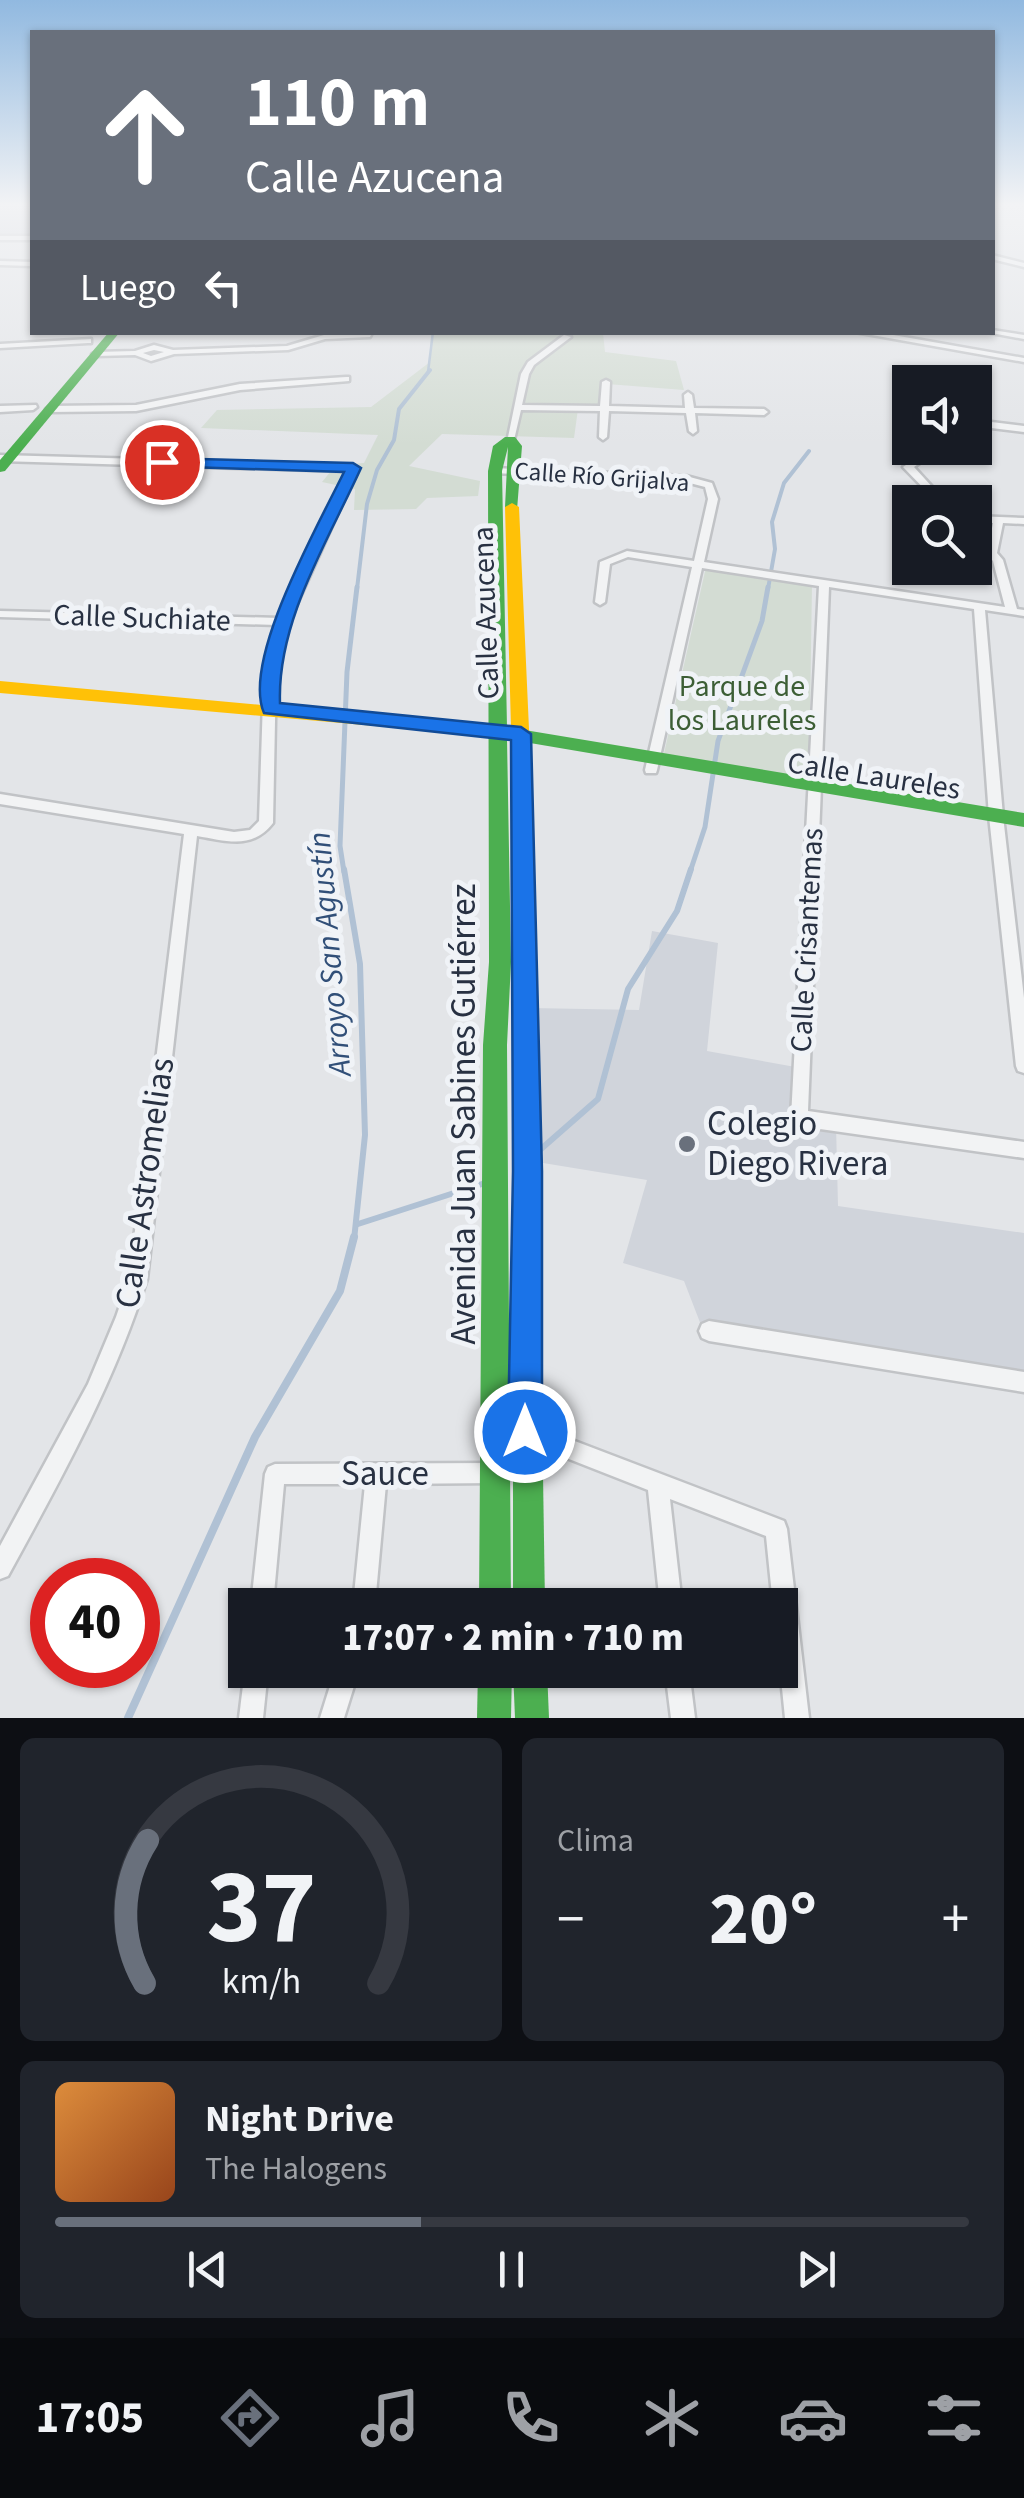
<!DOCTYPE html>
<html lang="es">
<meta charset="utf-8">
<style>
body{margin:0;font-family:"Source Sans 3",sans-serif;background:#20242c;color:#f1f3f6;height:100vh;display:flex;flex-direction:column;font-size:38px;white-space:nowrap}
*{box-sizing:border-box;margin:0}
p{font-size:32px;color:#9ea1a6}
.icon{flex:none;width:55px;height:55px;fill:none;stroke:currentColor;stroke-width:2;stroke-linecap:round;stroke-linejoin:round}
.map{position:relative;height:1718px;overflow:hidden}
.drawer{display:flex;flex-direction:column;gap:20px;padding:20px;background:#0d0f14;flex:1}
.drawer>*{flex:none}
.top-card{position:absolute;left:30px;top:30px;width:965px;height:305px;border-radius:0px;box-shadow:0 2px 8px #0004;background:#69707c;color:#fff;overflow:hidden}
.buttons{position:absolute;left:892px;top:365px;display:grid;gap:20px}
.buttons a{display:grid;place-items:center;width:100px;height:100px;border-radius:0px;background:#171b24;box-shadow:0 2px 8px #0004;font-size:50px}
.speed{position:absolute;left:30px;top:1558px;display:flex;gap:20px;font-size:50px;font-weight:700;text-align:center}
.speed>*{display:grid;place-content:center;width:130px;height:130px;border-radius:50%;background:#171b24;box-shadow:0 2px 8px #0004;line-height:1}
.speed .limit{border:15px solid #d22;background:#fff;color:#111}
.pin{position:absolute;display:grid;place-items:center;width:85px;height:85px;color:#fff;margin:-42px;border:5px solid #fff;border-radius:50%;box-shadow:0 2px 10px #0007}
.me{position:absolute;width:110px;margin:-55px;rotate:0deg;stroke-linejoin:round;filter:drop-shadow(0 0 8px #0008)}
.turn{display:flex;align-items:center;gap:35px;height:210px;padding:0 50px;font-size:45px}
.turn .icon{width:130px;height:130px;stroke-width:2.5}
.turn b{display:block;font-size:70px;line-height:85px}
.then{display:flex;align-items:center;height:95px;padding:0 50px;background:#0003;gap:20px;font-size:38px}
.big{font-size:75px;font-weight:800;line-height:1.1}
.drawer .tile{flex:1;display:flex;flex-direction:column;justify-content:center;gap:15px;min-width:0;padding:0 35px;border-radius:15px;background:#20242c}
.drawer .dial{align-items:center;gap:0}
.dial svg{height:260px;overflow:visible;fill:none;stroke:#363941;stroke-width:7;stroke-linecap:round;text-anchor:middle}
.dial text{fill:#f1f3f6;stroke:none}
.song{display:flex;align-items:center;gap:30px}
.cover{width:120px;height:120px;border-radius:15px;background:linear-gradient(135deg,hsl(30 70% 55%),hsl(20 70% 35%))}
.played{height:10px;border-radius:5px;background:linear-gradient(90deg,#69707c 40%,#363941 40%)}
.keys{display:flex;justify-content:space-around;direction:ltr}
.heat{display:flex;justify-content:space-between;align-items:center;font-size:55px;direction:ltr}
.drawer .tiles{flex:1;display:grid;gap:20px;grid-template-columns:1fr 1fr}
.tile:last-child{grid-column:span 2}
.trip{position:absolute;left:228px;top:1588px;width:570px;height:100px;border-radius:0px;background:#171b24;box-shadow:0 2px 8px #0004;font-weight:800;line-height:100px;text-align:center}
.dock{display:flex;height:160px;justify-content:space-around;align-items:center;background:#090b0e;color:#9ea1a6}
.dock .icon{width:70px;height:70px}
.dock .current{color:#69707c}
.dock b{font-size:45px;color:#f1f3f6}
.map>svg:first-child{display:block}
.built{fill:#d0d4db}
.green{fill:#d3dcd3}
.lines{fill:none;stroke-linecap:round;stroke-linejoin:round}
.stream-far4{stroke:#b0c1d4;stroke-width:2.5}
.stream-far3{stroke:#b0c1d4;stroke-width:4}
.stream-far2{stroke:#b0c1d4;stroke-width:5}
.stream-far1{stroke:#b0c1d4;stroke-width:6}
.stream{stroke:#b0c1d4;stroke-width:8}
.street-casing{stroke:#c1c3c6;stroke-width:5}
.street{fill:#f2f3f4;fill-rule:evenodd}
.fast{fill:#4caf50;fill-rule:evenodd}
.slow{fill:#ffc107;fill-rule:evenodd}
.route{fill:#1a73e8;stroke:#114b97;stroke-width:2.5}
.poi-dot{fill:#69707c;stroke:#f0f3f7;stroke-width:4}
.labels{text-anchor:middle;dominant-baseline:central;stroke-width:10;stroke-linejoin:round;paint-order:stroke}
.far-street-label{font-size:25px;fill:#283142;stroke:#f0f3f7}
.street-label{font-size:30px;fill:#283142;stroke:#f0f3f7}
.park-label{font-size:30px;fill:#3c5e35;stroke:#f0f3f7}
.water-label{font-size:32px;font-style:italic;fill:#314f78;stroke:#f0f3f7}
.near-street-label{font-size:35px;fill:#283142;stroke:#f0f3f7}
.near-poi-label{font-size:35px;fill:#283142;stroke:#f0f3f7;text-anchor:start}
</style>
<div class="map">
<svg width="1024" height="1718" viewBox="0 0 1024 1718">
<rect width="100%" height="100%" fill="#e3e5e8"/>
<g class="built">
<polygon points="0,204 32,204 32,241 0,239"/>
<polygon points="652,931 718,943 707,1051 801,1068 799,1118 836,1125 838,1206 1024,1233 1024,1379 701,1325 684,1281 623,1263 647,1180 537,1162 531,1008 639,1010"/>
</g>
<g class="green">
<polygon points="431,333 603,333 605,352 676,361 684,390 607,384 602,403 578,409 574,438 442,434 409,466 480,481 478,496 427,498 416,509 354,510 355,489 322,482 336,465 364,463 378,435 201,428 217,410 371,407 430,362"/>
<polygon points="706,567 812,584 809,782 663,758"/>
</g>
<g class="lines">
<polyline class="stream-far4" points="428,372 433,332"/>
<g class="stream-far3">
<polyline points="357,589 367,504 377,470 394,440 399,409 430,370"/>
<polyline points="768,589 775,549 772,522 784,483 809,451"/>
</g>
<g class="stream-far2">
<polyline points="344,872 340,846 347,672 357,587"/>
<polyline points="690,872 705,827 718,741 762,621 768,587"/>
</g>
<g class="stream-far1">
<polyline points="344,869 360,964 365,1135 354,1240"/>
<polyline points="533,1156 598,1099 628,989 677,911 691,869"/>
<polyline points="358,1224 485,1183"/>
</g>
<polyline class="stream" points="128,1718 255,1437 340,1291 354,1237"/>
<g class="street-casing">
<g id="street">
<rect x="0" y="236" width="32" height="4"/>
<polygon points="992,255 1024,263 1024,267 992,259"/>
<polygon points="0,261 32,262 32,266 0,265"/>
<polygon points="992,330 1024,335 1024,339 986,332 992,332"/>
<polygon points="855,332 876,332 1024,358 1024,362"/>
<path d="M367 333 371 335 370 337 325 339 288 350 174 354 151 361 135 355 96 356 92 354 96 352 135 351 154 345 173 350 287 346 324 335ZM154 350 164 352 151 356 143 353Z"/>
<polygon points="564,335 571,337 534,365 529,374 522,405 600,406 602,382 606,380 610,382 609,406 685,408 684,395 688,392 692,395 694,408 764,409 768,412 764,415 695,413 697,431 693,434 689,431 686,413 609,411 607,437 603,440 599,437 600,411 521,410 514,440 507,442 521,374 528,362"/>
<polygon points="91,339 91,343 88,343 0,348 0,344"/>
<polygon points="346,377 349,377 349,381 240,390 136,411 50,412 46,409 50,406 136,405 240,384"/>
<polygon points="36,405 37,407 33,410 0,412 0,406"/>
<polygon points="975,420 1024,426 1024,432 975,426"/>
<polygon points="917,448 927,448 924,460 914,467 946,502 937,502 903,467 915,459"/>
<path d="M0 455 353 465 358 468 289 622 276 670 273 823C252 850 227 841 197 836L147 1279C114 1384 61 1479 8 1576L0 1579V1546L88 1384 116 1317 129 1279 184 834 0 804V794L234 832 250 830 259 821 264 670 277 625 0 617V611L279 618 347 471 0 461Z"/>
<polygon points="495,468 686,476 712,483 718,499 704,562 1005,607 993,561 975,542 975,533 989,544 993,523 975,522 975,516 1024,518 1024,524 1003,523 997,553 1003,560 1017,609 1024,610 1024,616 985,610 1003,816 1024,998 1024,1073 1018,1071 1016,1066 989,816 974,609 829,587 808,1111 1024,1142 1024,1158 799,1126 793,1123 791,1118 819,586 702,568 657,770 656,773 646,773 645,770 692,567 628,557 610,564 605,602 600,605 595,602 600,562 627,551 694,561 708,499 705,487 686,482 492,473 492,469"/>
<polygon points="709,1321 1024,1372 1024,1392 709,1341 702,1338 699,1331 702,1324"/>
<polygon points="525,1422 784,1521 787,1529 809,1718 785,1718 780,1668 780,1605 773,1605 766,1536 670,1499 682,1605 660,1605 648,1490 518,1439 515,1432 518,1425"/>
<polygon points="495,1463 502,1466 505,1473 502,1480 495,1483 386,1484 375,1605 353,1605 365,1484 284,1484 273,1605 251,1605 265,1474 268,1467 275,1464"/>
<polygon points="245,1669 268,1670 263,1718 239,1718"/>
<polygon points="335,1670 359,1670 344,1718 320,1718"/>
<polygon points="665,1670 689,1670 695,1718 671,1718"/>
</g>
</g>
<use href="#street" class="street"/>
<g class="fast">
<polygon points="109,332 120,332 5,471 0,472 0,460"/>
<polygon points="505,437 515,437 522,446 517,510 505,507 508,447 502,471 507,727 1024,813 1024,827 507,739 511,962 507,1045 511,1605 479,1605 483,1045 489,962 488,471 493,446"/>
<polygon points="523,811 533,818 545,1605 513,1605 513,818"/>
<polygon points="478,1670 512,1670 511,1718 477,1718"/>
<polygon points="513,1670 547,1670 549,1718 515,1718"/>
</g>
<polygon class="slow" points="512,503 519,507 533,818 530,823 516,823 513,818 511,738 0,693 0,681 511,728 505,507"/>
</g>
<linearGradient id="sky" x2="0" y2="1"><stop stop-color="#91b9e0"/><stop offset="0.46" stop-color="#f2f3f5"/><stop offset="1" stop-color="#f2f3f5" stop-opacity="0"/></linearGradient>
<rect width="1024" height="445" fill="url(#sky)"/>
<path class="route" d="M162 458 353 463 361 468C328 541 277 621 280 703L521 727 531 734 542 1171V1432L537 1444 525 1449 513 1444 508 1432 513 1171 511 740 264 713C241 660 319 524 344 472L157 466V459Z"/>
<circle class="poi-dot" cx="687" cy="1144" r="10"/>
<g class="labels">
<g class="far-street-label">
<text transform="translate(602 477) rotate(4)">Calle Río Grijalva</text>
</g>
<g class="street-label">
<text transform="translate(486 613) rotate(-92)">Calle Azucena</text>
<text transform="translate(142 618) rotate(2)">Calle Suchiate</text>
<text transform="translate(874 776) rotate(9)">Calle Laureles</text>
<text transform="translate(807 940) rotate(-87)">Calle Crisantemas</text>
</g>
<g class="park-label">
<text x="742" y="686">Parque de<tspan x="742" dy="34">los Laureles</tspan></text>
</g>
<g class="water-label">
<text transform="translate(330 954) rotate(-95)">Arroyo San Agustín</text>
</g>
<g class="near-street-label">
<text transform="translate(464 1114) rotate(-90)">Avenida Juan Sabines Gutiérrez</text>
<text transform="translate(145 1183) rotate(-82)">Calle Astromelias</text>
<text x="385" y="1474">Sauce</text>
</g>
<g class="near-poi-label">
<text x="707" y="1124">Colegio<tspan x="707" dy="40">Diego Rivera</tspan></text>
</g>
</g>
</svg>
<div class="buttons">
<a><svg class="icon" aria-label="sound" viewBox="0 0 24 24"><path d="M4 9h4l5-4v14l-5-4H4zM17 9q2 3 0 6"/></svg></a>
<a><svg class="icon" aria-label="search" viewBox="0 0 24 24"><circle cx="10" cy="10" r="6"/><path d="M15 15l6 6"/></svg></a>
</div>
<div class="speed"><div class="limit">40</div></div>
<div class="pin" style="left:162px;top:462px;background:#d93025"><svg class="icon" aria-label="arrive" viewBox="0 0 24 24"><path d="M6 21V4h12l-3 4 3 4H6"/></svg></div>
<svg class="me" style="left:525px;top:1432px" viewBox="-20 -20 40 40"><circle r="17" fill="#1a73e8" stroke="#fff" stroke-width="3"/><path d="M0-11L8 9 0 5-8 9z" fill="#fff"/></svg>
<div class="trip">17:07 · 2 min · 710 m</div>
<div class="top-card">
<div class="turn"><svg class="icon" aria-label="ahead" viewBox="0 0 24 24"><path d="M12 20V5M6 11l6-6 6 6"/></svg><div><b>110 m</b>Calle Azucena</div></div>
<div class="then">Luego<svg class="icon" aria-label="left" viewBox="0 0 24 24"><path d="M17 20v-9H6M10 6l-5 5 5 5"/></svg></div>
</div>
</div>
<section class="drawer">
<div class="tiles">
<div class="tile dial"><svg viewBox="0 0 100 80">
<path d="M14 69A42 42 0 1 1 86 69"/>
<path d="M14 69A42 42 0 0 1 15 25" stroke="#69707c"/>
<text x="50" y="56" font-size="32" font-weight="700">37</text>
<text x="50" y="72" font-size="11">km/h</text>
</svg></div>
<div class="tile"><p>Clima</p>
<div class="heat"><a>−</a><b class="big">20°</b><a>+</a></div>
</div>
<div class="tile">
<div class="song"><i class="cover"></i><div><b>Night Drive</b><p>The Halogens</p></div></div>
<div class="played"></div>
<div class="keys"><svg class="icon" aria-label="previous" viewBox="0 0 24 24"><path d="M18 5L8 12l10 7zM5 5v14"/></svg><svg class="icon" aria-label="pause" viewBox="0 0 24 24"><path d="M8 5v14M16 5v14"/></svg><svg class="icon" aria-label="next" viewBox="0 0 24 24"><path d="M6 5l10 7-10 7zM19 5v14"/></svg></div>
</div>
</div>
</section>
<nav class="dock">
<b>17:05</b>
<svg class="icon current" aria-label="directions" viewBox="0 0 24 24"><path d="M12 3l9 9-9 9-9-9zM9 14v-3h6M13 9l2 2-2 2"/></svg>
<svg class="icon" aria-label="music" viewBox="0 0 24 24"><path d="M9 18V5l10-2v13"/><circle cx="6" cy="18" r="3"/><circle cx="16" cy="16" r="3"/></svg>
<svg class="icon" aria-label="phone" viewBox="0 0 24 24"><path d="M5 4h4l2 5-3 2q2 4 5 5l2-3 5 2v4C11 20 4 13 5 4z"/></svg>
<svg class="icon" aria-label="climate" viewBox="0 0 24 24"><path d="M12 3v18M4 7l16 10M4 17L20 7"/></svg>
<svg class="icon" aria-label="car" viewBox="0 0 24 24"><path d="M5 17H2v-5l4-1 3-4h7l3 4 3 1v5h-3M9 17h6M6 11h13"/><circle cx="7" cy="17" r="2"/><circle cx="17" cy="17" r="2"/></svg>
<svg class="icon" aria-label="filters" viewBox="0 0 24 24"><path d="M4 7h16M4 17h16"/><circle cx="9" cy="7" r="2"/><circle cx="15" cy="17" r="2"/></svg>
</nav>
